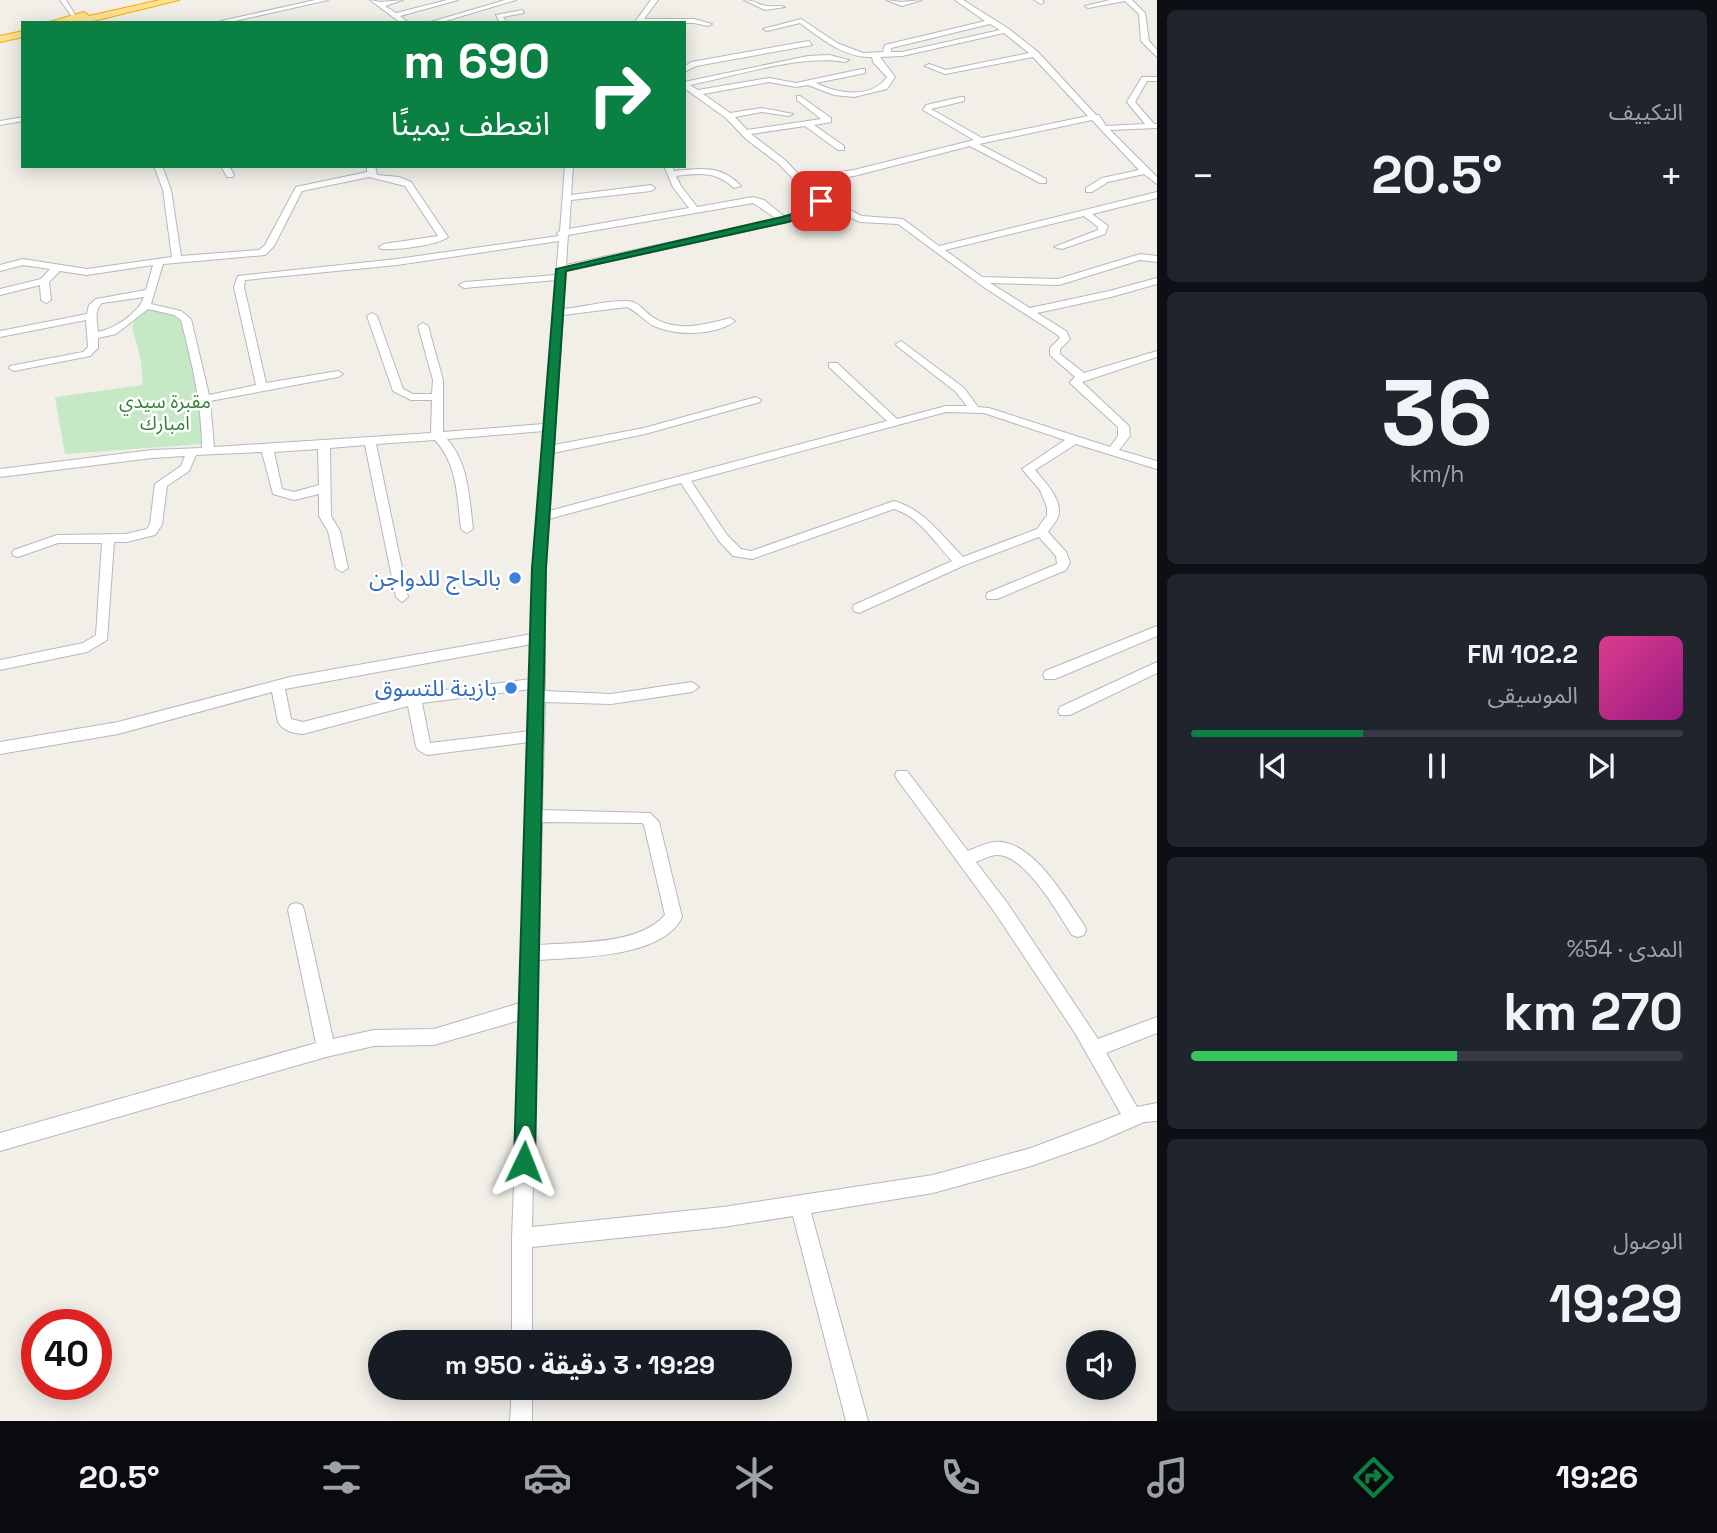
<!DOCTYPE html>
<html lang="ar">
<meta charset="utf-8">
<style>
body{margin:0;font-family:"Space Grotesk","Noto Sans Arabic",sans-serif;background:#20242c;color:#f1f3f6;direction:rtl;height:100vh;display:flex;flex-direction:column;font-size:26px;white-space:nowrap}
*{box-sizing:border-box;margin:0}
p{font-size:23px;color:#9ea1a6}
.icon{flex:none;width:38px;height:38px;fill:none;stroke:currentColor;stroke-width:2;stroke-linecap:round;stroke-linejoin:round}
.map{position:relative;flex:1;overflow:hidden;direction:ltr}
.panel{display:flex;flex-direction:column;gap:10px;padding:10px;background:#0d0f14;width:560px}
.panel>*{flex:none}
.hud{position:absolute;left:21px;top:21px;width:665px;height:147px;border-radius:0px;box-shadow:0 4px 18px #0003;direction:rtl;background:#0b8043;color:#fff;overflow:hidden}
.buttons{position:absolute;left:1066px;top:1330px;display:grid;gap:14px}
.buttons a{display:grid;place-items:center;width:70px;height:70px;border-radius:50%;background:#171b24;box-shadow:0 4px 18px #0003;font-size:35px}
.speed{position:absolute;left:21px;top:1309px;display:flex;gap:14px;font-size:35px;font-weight:700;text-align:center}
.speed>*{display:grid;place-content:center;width:91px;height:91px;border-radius:50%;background:#171b24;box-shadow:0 4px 18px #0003;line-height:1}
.speed .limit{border:10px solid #d22;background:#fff;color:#111}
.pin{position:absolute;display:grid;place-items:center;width:60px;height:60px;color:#fff;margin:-30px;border-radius:14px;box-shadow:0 4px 10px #0006}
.me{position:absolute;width:77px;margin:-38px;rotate:2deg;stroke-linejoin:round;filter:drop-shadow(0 0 5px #0008)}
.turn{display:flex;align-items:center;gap:24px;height:147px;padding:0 21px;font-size:32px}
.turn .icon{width:91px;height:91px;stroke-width:2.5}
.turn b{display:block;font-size:49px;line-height:60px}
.big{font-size:52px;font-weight:700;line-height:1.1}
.panel .card{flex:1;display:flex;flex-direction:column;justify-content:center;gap:10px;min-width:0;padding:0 24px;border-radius:10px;background:#20242c}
.panel .dial{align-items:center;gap:0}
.dial b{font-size:91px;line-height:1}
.song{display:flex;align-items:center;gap:21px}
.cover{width:84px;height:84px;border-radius:10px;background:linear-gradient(135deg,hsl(330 70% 55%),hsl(310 70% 35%))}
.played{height:7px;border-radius:4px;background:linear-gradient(90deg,#0b8043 35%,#363941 35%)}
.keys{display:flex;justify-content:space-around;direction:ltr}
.heat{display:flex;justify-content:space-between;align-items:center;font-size:38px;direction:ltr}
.charge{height:10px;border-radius:5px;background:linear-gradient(90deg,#34c759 54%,#363941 0)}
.trip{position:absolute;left:368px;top:1330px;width:424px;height:70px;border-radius:35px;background:#171b24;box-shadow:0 4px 18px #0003;font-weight:700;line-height:70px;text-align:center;direction:rtl}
.tab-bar{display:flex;height:112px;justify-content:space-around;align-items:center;background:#090b0e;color:#9ea1a6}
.tab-bar .icon{width:49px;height:49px}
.tab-bar .on{color:#0b8043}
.tab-bar b{font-size:32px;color:#f1f3f6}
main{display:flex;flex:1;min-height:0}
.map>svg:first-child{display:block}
.green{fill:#c5e8c5}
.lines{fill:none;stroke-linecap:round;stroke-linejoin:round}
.minor-casing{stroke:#b5b8bc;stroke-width:2}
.highway-casing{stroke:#f9ab00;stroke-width:2}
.minor{fill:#fff;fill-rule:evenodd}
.highway{fill:#fde293;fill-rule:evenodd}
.route{fill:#0b8043;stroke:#07532c;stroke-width:2}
.shop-dot{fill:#3f7fe0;stroke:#fff;stroke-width:2.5}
.labels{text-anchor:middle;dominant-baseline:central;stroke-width:5;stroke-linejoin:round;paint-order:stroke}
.far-park-label{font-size:19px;fill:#348238;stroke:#fff}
.shop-label{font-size:23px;fill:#366cbe;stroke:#fff;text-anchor:end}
</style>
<main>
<section class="panel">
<div class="card"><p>التكييف</p>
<div class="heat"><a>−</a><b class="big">20.5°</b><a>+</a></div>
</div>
<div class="card dial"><b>36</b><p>km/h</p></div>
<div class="card">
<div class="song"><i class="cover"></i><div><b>102.2 FM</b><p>الموسيقى</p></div></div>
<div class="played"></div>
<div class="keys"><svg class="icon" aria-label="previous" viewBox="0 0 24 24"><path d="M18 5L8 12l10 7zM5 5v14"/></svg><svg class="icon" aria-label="pause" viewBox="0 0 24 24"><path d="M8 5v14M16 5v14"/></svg><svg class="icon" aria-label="next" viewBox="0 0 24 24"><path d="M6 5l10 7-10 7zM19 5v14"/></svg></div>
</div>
<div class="card"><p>المدى · 54%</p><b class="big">270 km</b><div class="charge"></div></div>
<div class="card"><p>الوصول</p><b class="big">19:29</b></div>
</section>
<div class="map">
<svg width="1157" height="1421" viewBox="0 0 1157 1421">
<rect width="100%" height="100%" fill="#f1efe8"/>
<path class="green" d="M152 306 182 315 198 378 202 444 65 454 55 397 143 385C142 376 142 367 140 357 136 330 121 325 152 306Z"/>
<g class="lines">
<g class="minor-casing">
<g id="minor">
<polygon points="60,0 66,0 77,18 73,18"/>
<polygon points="315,0 328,0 226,23 221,21"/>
<polygon points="370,0 381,2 403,0 385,6 396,13 447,0 458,0 400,16 409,23 401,23"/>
<polygon points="505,0 516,0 439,23 427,23"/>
<polygon points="651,0 658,0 644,19 694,19 712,24 708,26 694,23 634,23"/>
<path d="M744 0C753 0 759 5 767 6 774 7 779 5 785 7L765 10Z"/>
<polygon points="886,0 902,2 922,0 902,6"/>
<path d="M955 0H963L1009 29 1038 52 1096 115H1099L1106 126 1145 124 1127 102 1142 77H1157V81H1147L1135 102 1154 124H1157V128L1110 130 1157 177V184L1144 174 1108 182 1092 192H1086V188L1102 178 1139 170 1092 120 979 144 1046 179V183H1040L970 146 854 176 805 183 812 199 829 200 862 216 903 219 939 246 1157 192V198L1092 214 1108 226 1105 234 1062 249 1054 247 1098 230V227L1084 216 945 250 982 277 1058 279 1140 254 1157 256V262L1140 260 1059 285 990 283 1030 308 1109 291 1157 278V284L1111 297 1037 313 1066 331 1070 339 1060 349V354L1084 373 1157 351V357L1082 382 1129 426 1130 436 1119 450 1157 461V469L1076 444 1035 470C1044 481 1064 501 1058 517 1056 522 1051 527 1048 532L1066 552 1070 562 1066 570 997 599H987L986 596 987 593 1057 564 1056 556 1039 537 965 565 859 613 854 611 853 608 854 605 952 561C935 543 920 517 894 509L752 559 733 556 719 541 681 483 549 519 545 567V691L611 694 692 682 699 687 692 692 611 704 545 702 542 810 650 813 659 822 682 917C663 958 578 957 538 960L532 1227 723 1207 933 1175 1031 1148 1121 1114 1075 1033 996 914 897 779 895 775 897 771H907L968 851C976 848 985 843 994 842 1032 838 1065 898 1084 925L1086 930 1084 935 1078 937 1072 935C1058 914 1026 855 997 855 990 855 983 859 976 862L1008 904 1098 1039 1157 1017V1033L1106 1053 1137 1107 1157 1103V1121L1144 1122 1096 1143 1031 1166 933 1193 811 1213 868 1421H846L793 1216 723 1227 532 1247V1342H512V1238L520 1020 434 1045 374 1046 326 1057 0 1151V1133L316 1043 288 910 290 905 296 903 302 905 304 910 333 1039 374 1030 434 1029 520 1003 529 742 427 755 418 750 416 746 408 706 303 734C293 733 283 731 278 722L272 692 118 734 0 754V742L118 722 290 677 532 634 533 567 544 431 447 439C469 464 469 497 473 529L467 533 461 529C457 497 458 465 435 440L376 444 408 597 402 602 396 597 365 445 330 448 331 516 340 531 348 568 342 572 336 568 328 531 319 516V494L294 500 273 494 262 452 196 455 189 471 167 486 162 525 155 535 126 542H114L107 640 87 652 0 670V660L83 643 96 635 102 543H58L18 557 14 556 12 553 14 550 57 535 126 534 147 529 150 524 155 484 181 466 185 456 152 458 0 477V469L152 450 202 448C202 404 192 363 181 320L174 315 148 309 116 334 98 338V348L90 356 14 371 9 368 10 366 83 352 88 347 86 320 0 337V331L87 314 89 305 96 299 146 290 153 265 87 275 60 271 49 282 51 300 46 303 41 300 40 285 0 295V289L41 279 50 269 23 265 0 271V265L23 259 87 269 172 257 163 190 154 166H162L171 190 181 256 259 250 265 245 296 187 367 172V166H375L377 175 399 177 411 182 448 237C436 246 396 250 381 249L379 247 384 244 438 236 405 186 369 177 302 191 274 246 265 255 163 264 151 304 181 311 191 319 209 395 256 385 234 287 238 276 397 259 559 236 557 233 560 231 565 166H573L571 195 651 185 655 188 651 191 571 200 569 229 689 208 673 187 664 166H672L674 171C700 168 722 165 741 186L734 188C716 171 700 173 676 176L681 186 697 207 753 197 764 200 785 217 809 208 800 196 796 182 779 164 746 139 726 118 684 88V82L808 56 829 55 849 60 845 62C802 54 735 76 690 85L698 90 769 78 796 83 862 69H865V73L816 83C837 94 872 99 887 77L873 62 872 57C844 58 822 39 800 23L767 31 763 29 801 19 837 43 863 53 883 52 885 45 985 21ZM990 24 1000 30 902 52H891V48ZM1004 33 1029 53 946 70 929 64 925 66 945 74 1033 57 1088 116 982 138 931 109 964 101V97H961L926 105 923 110 974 140 854 170 802 178 785 160 751 134 805 126 838 150H844V146L814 125 831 122V118L800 96H797V100L821 119 747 130 735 117 762 112 789 116 793 114 762 108 730 113 703 94 769 82 796 87 808 85 834 95 854 97 887 89 895 77 880 57 902 56ZM753 203 777 219 566 265 568 235ZM816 205H824L860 222 898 224 985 288 1058 335 1060 338 1050 348V355L1075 377 1070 382 1071 384 1118 427V436L1110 447 989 408 978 407 964 388 901 341 896 344 897 346 956 392 967 406H946L897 419 837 363H829V367L887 421 549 511 553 453 645 434 760 402 761 400 756 397 644 428 554 445 563 315 627 307C637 311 644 321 654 326 677 336 715 336 735 321L730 318C704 325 675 333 651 316 643 310 639 302 628 301 608 300 584 307 563 309L566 271 787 222 818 211 819 209ZM559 241 556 275 464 282 459 285 464 288 556 280 544 424 443 432V380L428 326 423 323 418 326 433 380 432 394H413L403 389 377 316 372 313 367 316 393 391 411 400H432L431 433 214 447 210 401 338 377 343 374 338 371 266 383 244 287 245 280 397 265ZM144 297C139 313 114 329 98 332 97 322 94 310 102 303ZM946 412 984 413 1065 440 1022 469 1040 490 1047 507V515L1037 529 963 557C941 535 925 510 894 501L751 551 741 549 727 535 691 481ZM318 449 319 485 294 492 282 489 274 452ZM532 644 531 679 414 694 303 722 291 719 285 689ZM531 689 530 731 430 743 422 703ZM542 822 642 823 644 825 665 915C639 945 577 942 539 945Z"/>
<polygon points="1034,0 1042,0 1044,2 1041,4"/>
<polygon points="1110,0 1132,0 1145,13 1149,41 1157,50 1157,57 1141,41 1139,14 1125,1 1088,8 1085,6"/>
<polygon points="522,10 524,13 503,17 507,23 500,23 496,15"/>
<polygon points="809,41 812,45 696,66 684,72 684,67 691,62"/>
<polygon points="23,117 23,121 0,125 0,121"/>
<polygon points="221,166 229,166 234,175 233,177 227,177"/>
<polygon points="1157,626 1157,636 1055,679 1045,679 1043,675 1045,671"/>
<polygon points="1157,662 1157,673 1070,715 1060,715 1058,711 1060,707"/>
<polygon points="512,1388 532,1388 532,1421 510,1421"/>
</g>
</g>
<g class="highway-casing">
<g id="highway">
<polygon points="160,0 179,0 85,23 46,23 84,12 89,16"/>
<polygon points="23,31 23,37 0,42 0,36"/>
</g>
</g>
<use href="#minor" class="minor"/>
<use href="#highway" class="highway"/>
</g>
<polygon class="route" points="821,198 826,201 817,205 820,209 816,213 788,222 566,271 546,568 535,1162 532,1170 524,1173 517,1170 514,1162 532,568 556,269 782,217 809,209 806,199"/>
<g class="shop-dot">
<circle cx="515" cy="578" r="7"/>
<circle cx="511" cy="688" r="7"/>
</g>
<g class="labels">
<g class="far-park-label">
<text x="165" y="401">مقبرة سيدي<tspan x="165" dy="22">امبارك</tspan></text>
</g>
<g class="shop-label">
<text x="501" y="578">بالحاج للدواجن</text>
<text x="497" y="688">بازينة للتسوق</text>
</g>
</g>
</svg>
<div class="buttons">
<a><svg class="icon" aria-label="sound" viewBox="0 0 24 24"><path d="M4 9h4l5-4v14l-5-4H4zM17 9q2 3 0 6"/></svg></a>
</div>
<div class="speed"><div class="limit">40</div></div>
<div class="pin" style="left:821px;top:201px;background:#d93025"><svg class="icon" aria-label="arrive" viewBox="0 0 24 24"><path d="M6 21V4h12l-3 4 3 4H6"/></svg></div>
<svg class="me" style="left:524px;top:1162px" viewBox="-20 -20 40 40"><path d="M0-17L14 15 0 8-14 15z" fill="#0b8043" stroke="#fff" stroke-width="4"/></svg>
<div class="trip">19:29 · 3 دقيقة · 950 m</div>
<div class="hud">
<div class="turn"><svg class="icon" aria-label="right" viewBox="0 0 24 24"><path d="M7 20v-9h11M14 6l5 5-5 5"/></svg><div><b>690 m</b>انعطف يمينًا</div></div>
</div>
</div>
</main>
<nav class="tab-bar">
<b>19:26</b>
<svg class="icon on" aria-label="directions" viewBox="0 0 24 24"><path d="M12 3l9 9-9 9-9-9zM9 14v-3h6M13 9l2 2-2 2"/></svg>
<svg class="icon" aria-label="music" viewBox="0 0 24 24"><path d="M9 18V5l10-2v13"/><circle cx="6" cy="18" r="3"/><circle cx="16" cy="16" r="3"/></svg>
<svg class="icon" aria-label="phone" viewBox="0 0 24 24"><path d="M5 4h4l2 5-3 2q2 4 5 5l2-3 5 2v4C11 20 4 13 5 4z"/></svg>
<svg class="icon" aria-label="climate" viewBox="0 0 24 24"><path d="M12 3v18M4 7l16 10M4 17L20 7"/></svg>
<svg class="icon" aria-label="car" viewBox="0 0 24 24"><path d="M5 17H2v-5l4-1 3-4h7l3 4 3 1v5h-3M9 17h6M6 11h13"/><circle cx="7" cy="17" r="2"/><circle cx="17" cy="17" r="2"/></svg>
<svg class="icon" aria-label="filters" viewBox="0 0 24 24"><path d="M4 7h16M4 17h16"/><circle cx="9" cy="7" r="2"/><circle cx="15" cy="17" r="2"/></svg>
<b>20.5°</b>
</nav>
